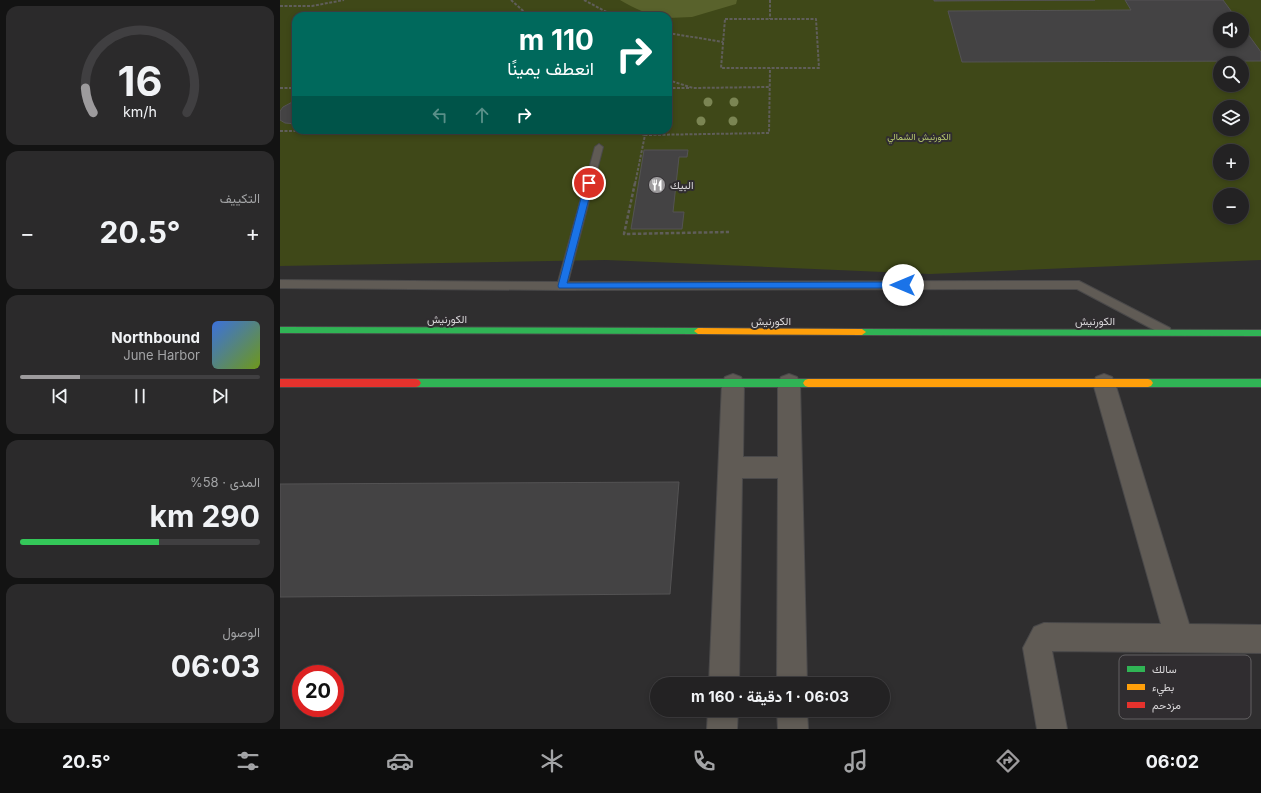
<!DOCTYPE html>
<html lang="ar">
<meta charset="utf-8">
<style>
body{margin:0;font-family:Inter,Vazirmatn,sans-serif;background:#2b2a2b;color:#f1f3f6;direction:rtl;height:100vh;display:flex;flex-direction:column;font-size:15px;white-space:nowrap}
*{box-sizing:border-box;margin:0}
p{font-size:13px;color:#a3a4a6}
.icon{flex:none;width:22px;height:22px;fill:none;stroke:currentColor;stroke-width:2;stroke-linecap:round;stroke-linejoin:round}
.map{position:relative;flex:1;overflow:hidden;direction:ltr}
.drawer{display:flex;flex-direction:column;gap:6px;padding:6px;background:#131313;width:280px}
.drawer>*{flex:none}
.hud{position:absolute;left:12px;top:12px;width:380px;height:122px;border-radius:12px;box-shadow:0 2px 6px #0003,0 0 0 1px #403f41;direction:rtl;background:#00695c;color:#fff;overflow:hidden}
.buttons{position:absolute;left:933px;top:12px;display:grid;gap:8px}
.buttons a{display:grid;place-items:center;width:36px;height:36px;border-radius:50%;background:#232223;box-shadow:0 2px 6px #0003,0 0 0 1px #403f41;font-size:20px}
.speed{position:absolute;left:12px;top:665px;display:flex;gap:8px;font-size:20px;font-weight:700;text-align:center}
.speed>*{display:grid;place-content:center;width:52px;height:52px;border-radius:50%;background:#232223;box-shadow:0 2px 6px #0003,0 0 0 1px #403f41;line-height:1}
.speed .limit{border:6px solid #d22;background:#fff;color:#111}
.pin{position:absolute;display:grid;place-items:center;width:34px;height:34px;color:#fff;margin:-17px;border:2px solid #fff;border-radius:50%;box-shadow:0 1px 4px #0007}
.me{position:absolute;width:44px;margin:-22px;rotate:270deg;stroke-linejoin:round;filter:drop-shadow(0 0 3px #0008)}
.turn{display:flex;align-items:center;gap:14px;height:84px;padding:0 12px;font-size:18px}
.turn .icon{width:52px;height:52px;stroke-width:2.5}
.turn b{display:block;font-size:28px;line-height:34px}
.lanes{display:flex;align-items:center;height:38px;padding:0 12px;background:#0003;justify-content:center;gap:20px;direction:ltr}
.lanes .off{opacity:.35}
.big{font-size:30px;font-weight:700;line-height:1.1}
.drawer .widget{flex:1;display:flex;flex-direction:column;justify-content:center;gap:6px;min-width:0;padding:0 14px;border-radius:12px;background:#2b2a2b}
.drawer .dial{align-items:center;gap:0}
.dial svg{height:104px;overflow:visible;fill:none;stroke:#403f41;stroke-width:7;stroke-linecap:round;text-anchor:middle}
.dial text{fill:#f1f3f6;stroke:none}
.song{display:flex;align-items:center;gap:12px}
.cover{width:48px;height:48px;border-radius:6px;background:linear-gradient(135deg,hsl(220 70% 55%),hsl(80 70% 35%))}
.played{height:4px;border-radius:2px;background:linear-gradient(90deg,#9d9b9d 25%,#403f41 25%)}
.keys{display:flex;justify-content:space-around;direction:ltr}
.heat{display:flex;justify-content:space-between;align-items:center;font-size:22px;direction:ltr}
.charge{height:6px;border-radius:3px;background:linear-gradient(90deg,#34c759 58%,#403f41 0)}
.trip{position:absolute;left:370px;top:677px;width:240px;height:40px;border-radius:20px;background:#232223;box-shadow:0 2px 6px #0003,0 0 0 1px #403f41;font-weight:700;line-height:40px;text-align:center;direction:rtl}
.dock{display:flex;height:64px;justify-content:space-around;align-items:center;background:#0e0e0e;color:#a3a4a6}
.dock .icon{width:28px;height:28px}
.dock .current{color:#9d9b9d}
.dock b{font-size:18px;color:#f1f3f6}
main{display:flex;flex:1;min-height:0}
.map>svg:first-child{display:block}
.green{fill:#3f4818;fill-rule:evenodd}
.forest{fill:#59622c}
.building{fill:#444344;stroke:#545354}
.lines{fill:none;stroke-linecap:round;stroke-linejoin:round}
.lane-casing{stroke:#4a494a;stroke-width:2}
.street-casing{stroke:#4a494a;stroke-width:2}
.fast-casing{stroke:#4a494a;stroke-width:2}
.slow-casing{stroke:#4a494a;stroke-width:2}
.jam-casing{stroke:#4a494a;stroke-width:2}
.path-far1{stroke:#605e5a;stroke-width:2;stroke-dasharray:3 1.5;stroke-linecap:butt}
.path{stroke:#605e5a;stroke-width:2.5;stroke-dasharray:3.5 2;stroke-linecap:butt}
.lane{fill:#605b55;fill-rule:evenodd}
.street{fill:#605b55;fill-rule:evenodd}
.fast{fill:#30b455;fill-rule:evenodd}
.slow{fill:#ff9f0a;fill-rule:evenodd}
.jam{fill:#e5322d;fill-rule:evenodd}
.tree{fill:#7b8553}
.route{fill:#1a73e8;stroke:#114b97}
.labels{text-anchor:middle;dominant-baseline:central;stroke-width:4;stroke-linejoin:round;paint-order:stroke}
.far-park-label{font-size:9px;fill:#bacc71;stroke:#302d30}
.poi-label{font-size:11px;fill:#d8d6d8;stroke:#302d30;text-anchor:start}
.street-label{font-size:11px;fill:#d8d6d8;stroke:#302d30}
.key{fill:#302d30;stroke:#626062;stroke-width:1}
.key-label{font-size:11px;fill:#d8d6d8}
</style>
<main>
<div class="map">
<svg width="981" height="729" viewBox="0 0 981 729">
<rect width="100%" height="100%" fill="#2f2e2f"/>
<path class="green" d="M0 0H981V260L650 274 326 260 0 266ZM16 16H388V130H16ZM940 19H962V41H940ZM940 63H962V85H940ZM940 107H962V129H940ZM940 151H962V173H940ZM940 195H962V217H940Z"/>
<path class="forest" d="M340 0H457L456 4 412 17 388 18V16C370 16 355 9 340 0Z"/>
<g class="building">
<polygon points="654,0 815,0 654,1"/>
<polygon points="845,0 943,0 957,19 940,19 940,41 962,41 962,26 981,52 981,61 682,62 668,11 851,10"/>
<polygon points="16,100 16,124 5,123 0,120 0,111 3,107"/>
<polygon points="364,150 408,150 407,157 399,157 393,212 404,212 402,229 351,229"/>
<polygon points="399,482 390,594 0,597 0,484"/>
</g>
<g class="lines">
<g class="lane-casing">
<polygon id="lane" points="319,144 323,147 288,282 799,281 890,328 891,331 890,334 882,334 797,289 282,290 0,288 0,280 278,282 315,147"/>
</g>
<g class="street-casing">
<g id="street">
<polygon points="453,374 461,377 464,383 463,457 498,457 498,383 501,377 509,374 517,377 520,383 527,684 497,684 498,478 462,478 459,684 429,684 442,383 445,377"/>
<polygon points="824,374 832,377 835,383 909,624 981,625 981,653 772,651 787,729 757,729 743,648 754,627 764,623 881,624 813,383 816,377"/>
<polygon points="428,710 458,710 457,729 427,729"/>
<polygon points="497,710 527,710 528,729 498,729"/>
</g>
</g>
<g class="fast-casing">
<g id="fast">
<polygon points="0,327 418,328 422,331 418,334 0,333"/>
<polygon points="582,329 981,330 981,336 582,335 578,332"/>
<polygon points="136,379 528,379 531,380 533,383 531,386 528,387 136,387 133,386 131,383 133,380"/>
<polygon points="868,379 981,379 981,387 868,387 865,386 863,383 865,380"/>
</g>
</g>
<g class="slow-casing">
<g id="slow">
<polygon points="418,328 582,329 586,332 582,335 418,334 414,331"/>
<polygon points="528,379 868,379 871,380 873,383 871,386 868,387 528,387 525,386 523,383 525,380"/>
</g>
</g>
<g class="jam-casing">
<polygon id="jam" points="0,379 136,379 139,380 141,383 139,386 136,387 0,387"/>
</g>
<g class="path-far1">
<polyline points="231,0 249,16"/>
<polyline points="304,0 334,16"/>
<polyline points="490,0 490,19"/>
<polyline points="0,6 32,6 64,0"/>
<polygon points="445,19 536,19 539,68 441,68"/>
<polyline points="388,33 443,42"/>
<polyline points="388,80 413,88 489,87"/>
<polyline points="0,88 16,88"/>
<polyline points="388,88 409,88"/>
<polyline points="0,131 317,132"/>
<polyline points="322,132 353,132 365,135"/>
<polyline points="355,184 365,135 489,133 490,68"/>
</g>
<polyline class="path" points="355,183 344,234 449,232"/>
<use href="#lane" class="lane"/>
<use href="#street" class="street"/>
<use href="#fast" class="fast"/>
<use href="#slow" class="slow"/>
<use href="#jam" class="jam"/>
</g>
<g class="tree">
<circle cx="428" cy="102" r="4.5"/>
<circle cx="454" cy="102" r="4.5"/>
<circle cx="421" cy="121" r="4.5"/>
<circle cx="453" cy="121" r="4.5"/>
</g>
<polygon class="route" points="309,181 313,183 287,283 623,282 627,285 623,288 279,288 278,286 305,183"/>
<defs>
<g id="restaurant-disc" transform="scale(0.9)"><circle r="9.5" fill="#9d9b9d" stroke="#302d30"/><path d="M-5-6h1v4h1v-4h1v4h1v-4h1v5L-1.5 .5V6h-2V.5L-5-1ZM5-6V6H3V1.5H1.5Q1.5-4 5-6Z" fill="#fff"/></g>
</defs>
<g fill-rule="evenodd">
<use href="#restaurant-disc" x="377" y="185"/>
</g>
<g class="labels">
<g class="far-park-label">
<text x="639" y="136">الكورنيش الشمالي</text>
</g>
<g class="poi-label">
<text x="390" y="185">البيك</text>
</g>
<g class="street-label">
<text x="167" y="319">الكورنيش</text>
<text x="491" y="321">الكورنيش</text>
<text x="815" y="321">الكورنيش</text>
</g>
</g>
<rect x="839" y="655" width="132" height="64" rx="6" class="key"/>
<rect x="847" y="666" width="18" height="6" fill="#30b455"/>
<rect x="847" y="684" width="18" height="6" fill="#ff9f0a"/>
<rect x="847" y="702" width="18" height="6" fill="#e5322d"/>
<g class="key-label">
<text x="872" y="673">سالك</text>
<text x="872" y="691">بطيء</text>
<text x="872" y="709">مزدحم</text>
</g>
</svg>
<div class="buttons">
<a><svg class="icon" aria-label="sound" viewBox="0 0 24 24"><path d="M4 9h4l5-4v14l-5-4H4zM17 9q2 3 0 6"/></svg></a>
<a><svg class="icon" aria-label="search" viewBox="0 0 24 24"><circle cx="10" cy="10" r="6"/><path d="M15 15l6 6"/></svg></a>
<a><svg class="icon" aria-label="layers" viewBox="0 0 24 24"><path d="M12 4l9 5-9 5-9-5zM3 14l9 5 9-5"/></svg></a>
<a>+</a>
<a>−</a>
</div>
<div class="speed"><div class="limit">20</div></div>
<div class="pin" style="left:309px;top:183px;background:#d93025"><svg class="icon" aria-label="arrive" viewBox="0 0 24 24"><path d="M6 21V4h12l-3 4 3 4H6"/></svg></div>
<svg class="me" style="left:623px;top:285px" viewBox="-20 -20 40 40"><circle r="19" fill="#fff"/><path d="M0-13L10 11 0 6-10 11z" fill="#1a73e8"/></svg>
<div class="trip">06:03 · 1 دقيقة · 160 m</div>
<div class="hud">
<div class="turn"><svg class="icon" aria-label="right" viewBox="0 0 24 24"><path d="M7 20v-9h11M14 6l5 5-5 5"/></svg><div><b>110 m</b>انعطف يمينًا</div></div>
<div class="lanes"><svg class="icon off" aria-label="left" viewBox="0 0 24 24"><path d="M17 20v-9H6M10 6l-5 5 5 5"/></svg><svg class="icon off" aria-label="ahead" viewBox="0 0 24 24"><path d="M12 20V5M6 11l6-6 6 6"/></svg><svg class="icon" aria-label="right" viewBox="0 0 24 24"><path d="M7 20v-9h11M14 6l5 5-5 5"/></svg></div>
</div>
</div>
<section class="drawer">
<div class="widget dial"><svg viewBox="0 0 100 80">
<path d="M14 69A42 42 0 1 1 86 69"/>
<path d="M14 69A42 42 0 0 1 8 50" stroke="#9d9b9d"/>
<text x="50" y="56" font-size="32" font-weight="700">16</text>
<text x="50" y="72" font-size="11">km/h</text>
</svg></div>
<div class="widget"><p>التكييف</p>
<div class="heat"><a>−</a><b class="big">20.5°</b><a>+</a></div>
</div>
<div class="widget">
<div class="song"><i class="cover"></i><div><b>Northbound</b><p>June Harbor</p></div></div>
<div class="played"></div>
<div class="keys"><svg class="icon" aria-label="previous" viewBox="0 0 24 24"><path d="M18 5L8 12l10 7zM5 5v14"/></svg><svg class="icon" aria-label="pause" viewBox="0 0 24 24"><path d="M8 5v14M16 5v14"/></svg><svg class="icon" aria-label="next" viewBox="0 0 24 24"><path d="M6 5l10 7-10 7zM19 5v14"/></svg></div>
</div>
<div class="widget"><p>المدى · 58%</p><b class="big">290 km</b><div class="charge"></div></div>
<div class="widget"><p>الوصول</p><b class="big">06:03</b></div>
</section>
</main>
<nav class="dock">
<b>06:02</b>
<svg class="icon current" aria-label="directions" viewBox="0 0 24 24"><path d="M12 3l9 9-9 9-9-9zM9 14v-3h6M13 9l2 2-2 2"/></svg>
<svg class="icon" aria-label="music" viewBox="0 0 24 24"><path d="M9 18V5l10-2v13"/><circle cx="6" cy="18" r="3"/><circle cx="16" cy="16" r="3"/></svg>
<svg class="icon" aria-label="phone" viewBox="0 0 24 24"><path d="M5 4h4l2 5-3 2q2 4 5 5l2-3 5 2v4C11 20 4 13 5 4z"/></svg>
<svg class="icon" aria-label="climate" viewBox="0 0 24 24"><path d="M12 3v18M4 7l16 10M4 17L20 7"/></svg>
<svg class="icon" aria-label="car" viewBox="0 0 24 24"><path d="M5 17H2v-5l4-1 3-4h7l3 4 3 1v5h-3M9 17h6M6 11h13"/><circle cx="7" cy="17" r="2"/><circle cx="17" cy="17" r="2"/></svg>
<svg class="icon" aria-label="filters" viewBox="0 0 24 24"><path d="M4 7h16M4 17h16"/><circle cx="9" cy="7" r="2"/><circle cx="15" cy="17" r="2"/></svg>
<b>20.5°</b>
</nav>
